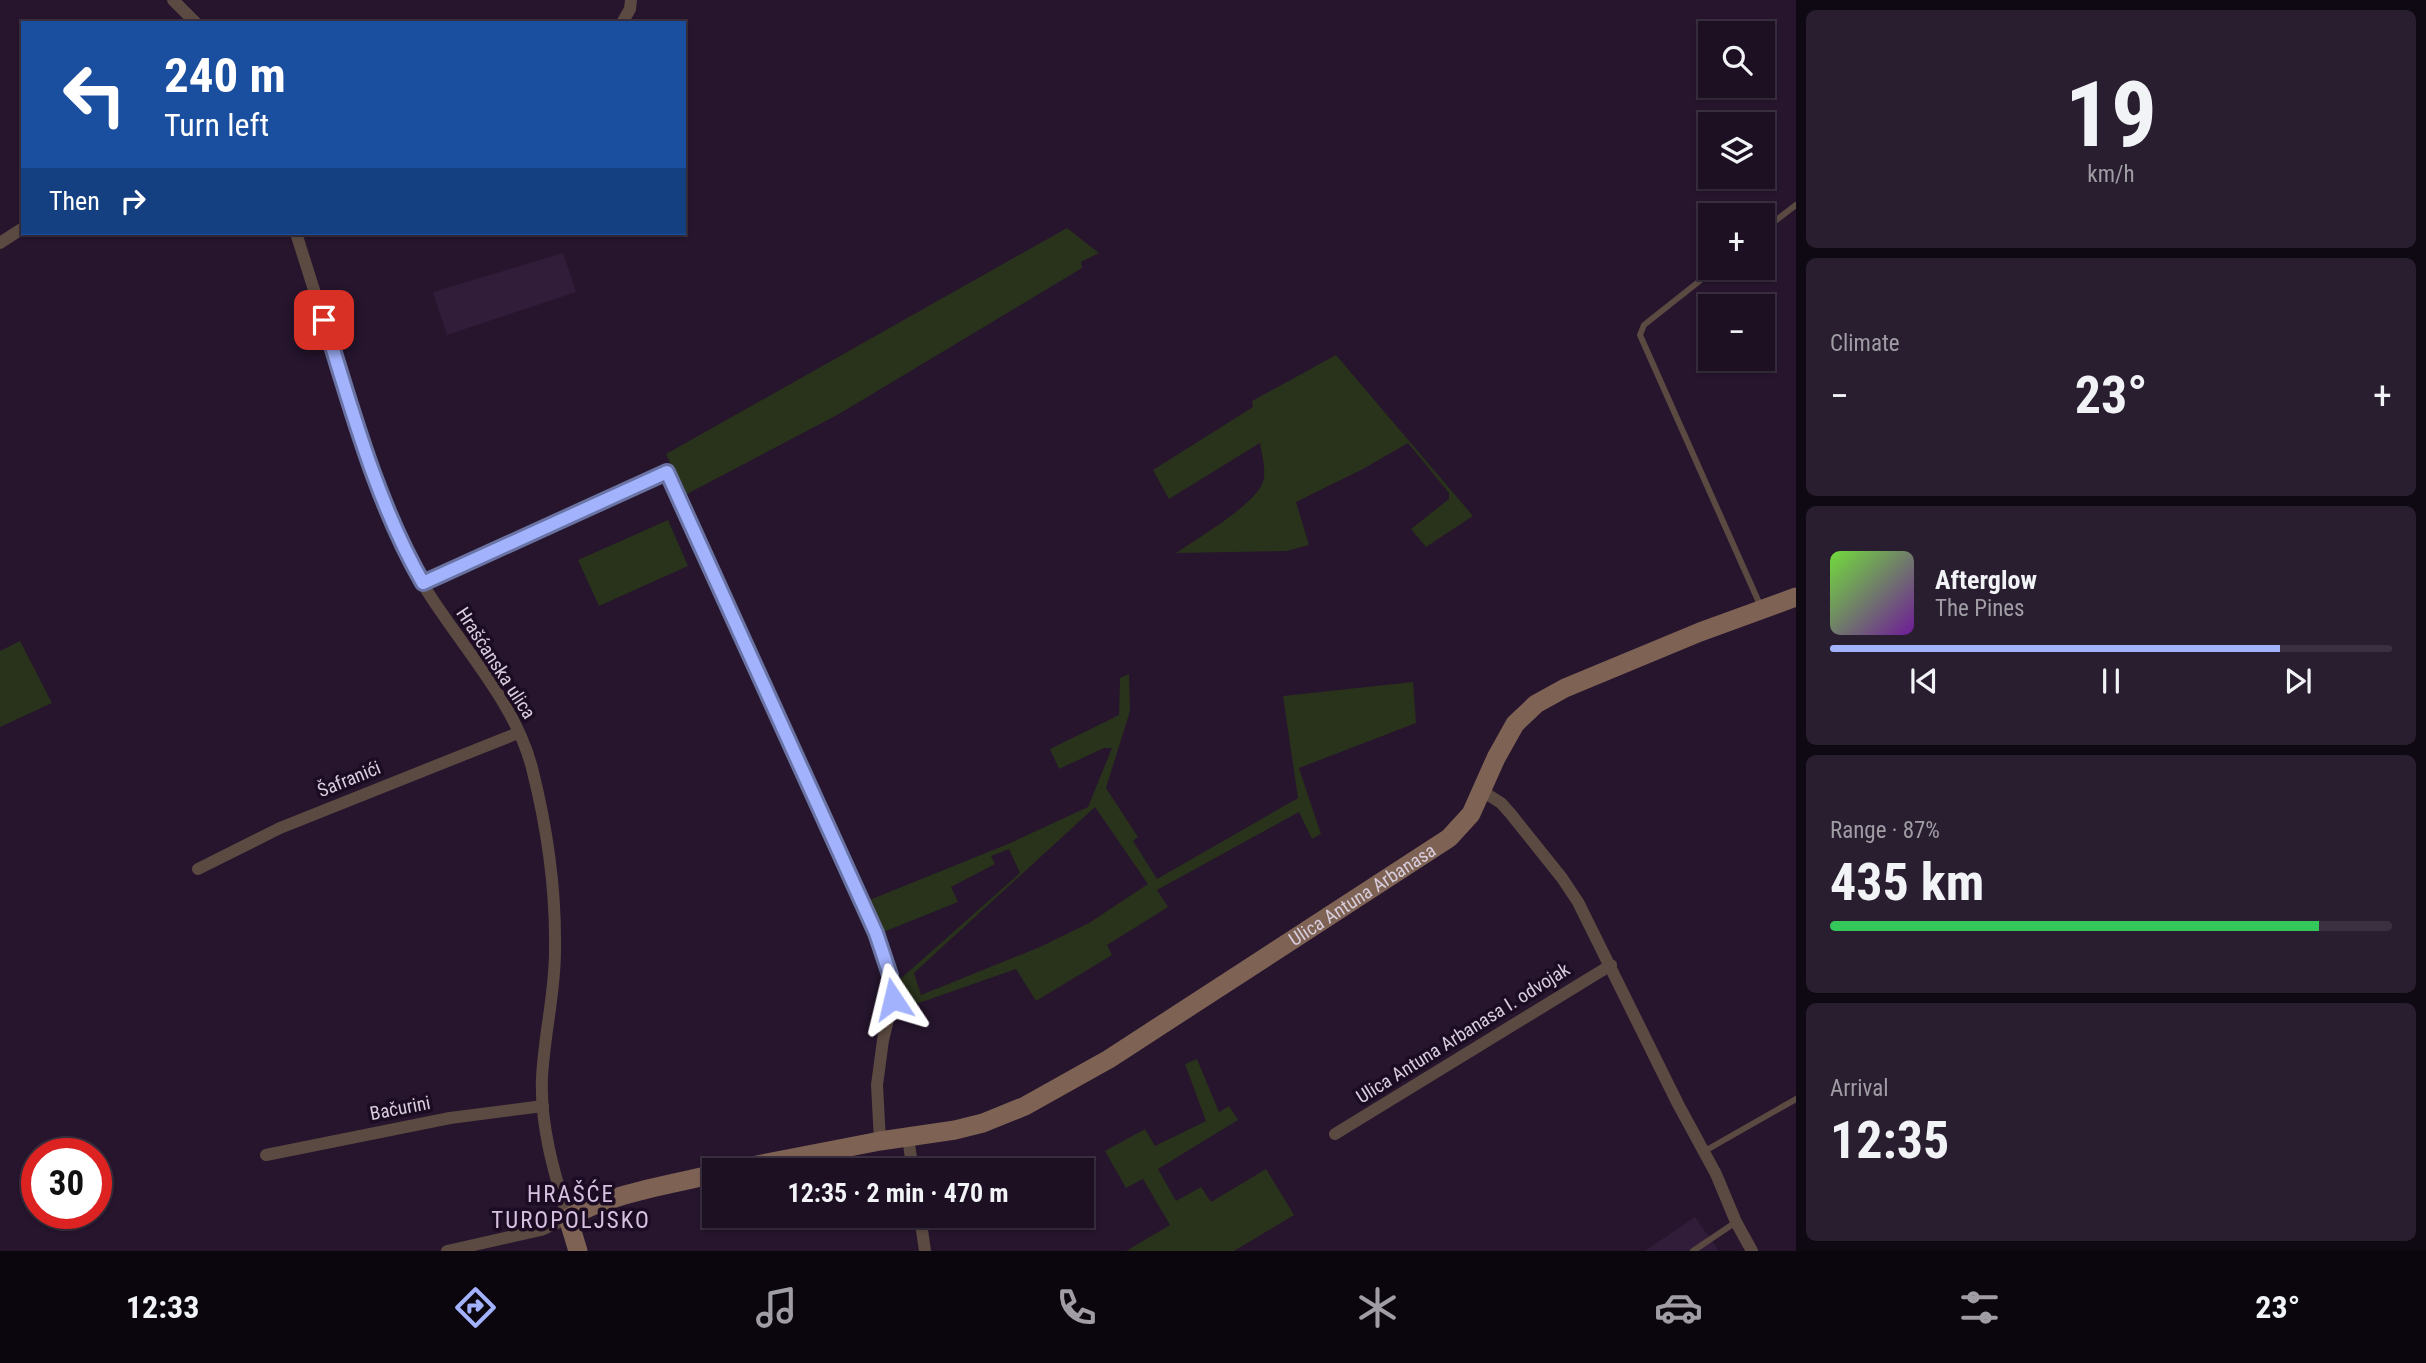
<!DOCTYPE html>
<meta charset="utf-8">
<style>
body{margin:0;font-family:"Roboto Condensed",sans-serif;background:#291e2f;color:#f1f3f6;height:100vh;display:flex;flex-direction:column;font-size:26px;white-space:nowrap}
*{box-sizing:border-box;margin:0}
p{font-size:23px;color:#a09da5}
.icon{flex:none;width:38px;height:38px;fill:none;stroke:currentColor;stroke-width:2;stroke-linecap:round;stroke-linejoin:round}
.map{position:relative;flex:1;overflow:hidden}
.drawer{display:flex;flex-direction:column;gap:10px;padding:10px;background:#0f0913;width:630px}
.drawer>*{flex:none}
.hud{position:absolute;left:21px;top:21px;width:665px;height:214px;border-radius:0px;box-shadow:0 2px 5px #0004,0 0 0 2px #3a3040;background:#1a4fa0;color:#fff;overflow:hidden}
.buttons{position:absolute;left:1698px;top:21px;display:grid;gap:14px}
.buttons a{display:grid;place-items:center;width:77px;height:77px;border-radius:0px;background:#1c1022;box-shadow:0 2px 5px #0004,0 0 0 2px #3a3040;font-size:35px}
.speed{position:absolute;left:21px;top:1138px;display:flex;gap:14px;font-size:35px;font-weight:700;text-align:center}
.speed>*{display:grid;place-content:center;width:91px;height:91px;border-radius:50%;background:#1c1022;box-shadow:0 2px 5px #0004,0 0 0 2px #3a3040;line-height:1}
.speed .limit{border:10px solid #d22;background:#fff;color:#111}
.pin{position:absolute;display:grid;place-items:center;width:60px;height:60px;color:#fff;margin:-30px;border-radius:14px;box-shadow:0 4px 10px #0006}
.me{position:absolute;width:77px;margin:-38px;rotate:350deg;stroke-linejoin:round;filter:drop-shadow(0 0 5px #0008)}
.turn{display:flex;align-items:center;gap:24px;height:147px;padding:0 28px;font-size:32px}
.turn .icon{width:91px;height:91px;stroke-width:2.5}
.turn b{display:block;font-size:49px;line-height:60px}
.then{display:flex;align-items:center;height:66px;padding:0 28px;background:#0003;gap:14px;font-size:26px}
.big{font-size:52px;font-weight:700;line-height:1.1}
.drawer .card{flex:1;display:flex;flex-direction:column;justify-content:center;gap:10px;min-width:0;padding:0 24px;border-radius:10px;background:#291e2f}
.drawer .dial{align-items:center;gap:0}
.dial b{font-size:91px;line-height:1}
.song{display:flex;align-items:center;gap:21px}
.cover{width:84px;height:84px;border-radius:10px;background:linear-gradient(135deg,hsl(100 70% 55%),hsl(280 70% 35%))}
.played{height:7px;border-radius:4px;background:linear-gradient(90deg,#a3b2fd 80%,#3a3040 80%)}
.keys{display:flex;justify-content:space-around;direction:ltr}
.heat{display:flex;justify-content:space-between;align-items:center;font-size:38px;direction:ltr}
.charge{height:10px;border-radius:5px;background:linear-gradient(90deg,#34c759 87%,#3a3040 0)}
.trip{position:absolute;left:702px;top:1158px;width:392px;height:70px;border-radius:0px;background:#1c1022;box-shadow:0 2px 5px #0004,0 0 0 2px #3a3040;font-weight:700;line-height:70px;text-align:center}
.dock{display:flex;height:112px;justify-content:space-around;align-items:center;background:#0b060e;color:#a09da5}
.dock .icon{width:49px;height:49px}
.dock .on{color:#a3b2fd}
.dock b{font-size:32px;color:#f1f3f6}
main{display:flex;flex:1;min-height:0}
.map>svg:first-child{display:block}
.built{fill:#311d3a}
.green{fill:#29321b;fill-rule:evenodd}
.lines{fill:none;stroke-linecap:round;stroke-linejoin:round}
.lane{stroke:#5b4a41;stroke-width:6}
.street{stroke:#5b4a41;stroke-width:12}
.secondary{stroke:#7e6254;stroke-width:19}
.route-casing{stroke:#6a74a4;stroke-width:18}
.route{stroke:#a3b2fd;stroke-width:12}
.labels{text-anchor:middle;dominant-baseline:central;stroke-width:7;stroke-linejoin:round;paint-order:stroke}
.street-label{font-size:19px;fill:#d8cddd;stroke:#1c0c23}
.quarter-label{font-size:23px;letter-spacing:2px;fill:#d7c1e1;stroke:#1c0c23}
</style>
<main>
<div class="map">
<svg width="1796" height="1251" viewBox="0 0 1796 1251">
<rect width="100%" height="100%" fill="#26152d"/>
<g class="built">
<polygon points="563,253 576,292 447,335 433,292"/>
<polygon points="1695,1217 1719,1251 1645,1251"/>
</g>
<g class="green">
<polygon points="1067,228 1099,253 1081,262 1082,268 839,414 685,495 666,454"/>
<path d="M1336 355 1473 516 1426 547 1411 529 1449 499V493L1408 443 1363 469 1296 502 1309 545 1287 551 1176 553C1198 538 1249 508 1261 486 1268 474 1262 456 1260 443L1169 499 1153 470 1253 407 1252 401Z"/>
<polygon points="668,520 688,566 599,606 578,560"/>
<polygon points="20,641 52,703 0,727 0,651"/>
<path d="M1129 674 1130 711 1106 788 1138 837 1133 841 1157 879 1298 798 1283 696 1413 682 1416 723 1299 768 1321 834 1312 839 1299 812 1157 890 1168 907 1107 945 1112 955 1036 1001 1016 969 899 1010 902 995 898 981 1020 873 1009 849 991 856 995 864 951 887 958 902 881 933 867 901 1008 844 1088 807 1112 748H1104L1059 769 1050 749 1119 715 1120 678ZM1095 807 1148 884 1089 923 1040 947 921 995 914 973Z"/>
<polygon points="1197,1059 1219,1112 1229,1106 1238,1120 1158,1169 1176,1201 1201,1187 1211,1202 1266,1169 1294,1215 1234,1251 1126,1251 1170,1225 1143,1179 1126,1188 1105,1151 1145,1129 1155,1146 1206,1121 1185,1064"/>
</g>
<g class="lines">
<g class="lane">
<polyline points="1762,231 1796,205"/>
<polyline points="1716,268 1644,325 1640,335 1761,607"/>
<polyline points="1703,1152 1796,1099"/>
<polyline points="1693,1251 1736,1222"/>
</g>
<g class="street">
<polyline points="173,0 196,23"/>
<polyline points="622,23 630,9 631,0"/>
<path d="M296 233C318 302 339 371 363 439 376 477 389 517 406 553 440 626 512 690 532 768 547 827 556 890 555 951 555 994 544 1035 542 1078 540 1125 554 1173 568 1218L541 1230 447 1251"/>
<polyline points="0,243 23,228"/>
<polyline points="423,583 668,472 884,954 890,975 893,999 883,1040 877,1085 880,1141"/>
<polyline points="1482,791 1501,803 1510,813 1562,878 1578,902 1678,1104 1716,1174 1736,1222 1752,1251"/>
<polyline points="198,869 280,828 518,733"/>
<polyline points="1335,1134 1611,965"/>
<polyline points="908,1138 913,1171"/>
<polyline points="266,1155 450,1118 543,1106"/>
<polyline points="920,1216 925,1251"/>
</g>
<g class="secondary">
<path id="s1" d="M726 1171 880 1141 955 1130 983 1123 1025 1106 1109 1059 1449 838 1471 814 1496 758 1515 724 1536 704 1565 688 1700 632 1796 597"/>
<path d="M578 1251 568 1218C607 1194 669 1185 714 1174"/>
</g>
</g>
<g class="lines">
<g class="route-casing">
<path id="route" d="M324 320C351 407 377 504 423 583L667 472 876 933 890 975 893 999"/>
</g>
<use href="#route" class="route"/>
</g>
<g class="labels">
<g class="street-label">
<text transform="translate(496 663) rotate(57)">Hrašćanska ulica</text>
<text transform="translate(349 779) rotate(-22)">Šafranići</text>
<text stroke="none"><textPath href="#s1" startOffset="705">Ulica Antuna Arbanasa</textPath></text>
<text transform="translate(1463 1033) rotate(-32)">Ulica Antuna Arbanasa I. odvojak</text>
<text transform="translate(400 1108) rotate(-11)">Bačurini</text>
</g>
<g class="quarter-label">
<text x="571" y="1194">HRAŠĆE<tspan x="571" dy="26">TUROPOLJSKO</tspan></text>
</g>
</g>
</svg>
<div class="buttons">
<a><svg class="icon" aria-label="search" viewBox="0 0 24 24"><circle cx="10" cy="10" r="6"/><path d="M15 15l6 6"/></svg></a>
<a><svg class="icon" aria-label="layers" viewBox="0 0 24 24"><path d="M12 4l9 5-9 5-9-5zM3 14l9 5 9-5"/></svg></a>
<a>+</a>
<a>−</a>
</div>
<div class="speed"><div class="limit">30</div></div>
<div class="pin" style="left:324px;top:320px;background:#d93025"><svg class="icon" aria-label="arrive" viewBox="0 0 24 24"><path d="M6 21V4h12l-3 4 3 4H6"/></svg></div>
<svg class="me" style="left:893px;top:999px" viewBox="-20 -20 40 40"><path d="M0-17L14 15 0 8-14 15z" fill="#a3b2fd" stroke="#fff" stroke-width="4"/></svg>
<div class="trip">12:35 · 2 min · 470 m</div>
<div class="hud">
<div class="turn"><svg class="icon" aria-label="left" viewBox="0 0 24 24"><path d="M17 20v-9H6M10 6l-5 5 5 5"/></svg><div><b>240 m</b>Turn left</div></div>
<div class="then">Then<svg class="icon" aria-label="right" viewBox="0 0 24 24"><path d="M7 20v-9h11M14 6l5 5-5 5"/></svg></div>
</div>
</div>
<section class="drawer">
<div class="card dial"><b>19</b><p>km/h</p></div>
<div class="card"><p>Climate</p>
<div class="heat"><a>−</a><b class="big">23°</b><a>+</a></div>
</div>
<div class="card">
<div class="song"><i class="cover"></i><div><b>Afterglow</b><p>The Pines</p></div></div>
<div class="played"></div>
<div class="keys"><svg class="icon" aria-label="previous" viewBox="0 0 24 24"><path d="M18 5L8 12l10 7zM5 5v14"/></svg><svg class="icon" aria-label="pause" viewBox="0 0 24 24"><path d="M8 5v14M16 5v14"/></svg><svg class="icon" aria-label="next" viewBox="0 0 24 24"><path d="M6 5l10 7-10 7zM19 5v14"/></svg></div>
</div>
<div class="card"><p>Range · 87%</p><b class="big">435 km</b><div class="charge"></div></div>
<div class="card"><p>Arrival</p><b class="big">12:35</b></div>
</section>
</main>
<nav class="dock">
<b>12:33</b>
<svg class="icon on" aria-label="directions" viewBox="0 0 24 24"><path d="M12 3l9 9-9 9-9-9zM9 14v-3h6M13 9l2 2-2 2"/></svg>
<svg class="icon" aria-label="music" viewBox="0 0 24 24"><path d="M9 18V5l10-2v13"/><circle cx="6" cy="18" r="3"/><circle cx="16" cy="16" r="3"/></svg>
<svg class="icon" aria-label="phone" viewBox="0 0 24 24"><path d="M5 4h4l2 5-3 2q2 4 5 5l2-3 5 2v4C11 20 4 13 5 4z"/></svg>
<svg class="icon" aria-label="climate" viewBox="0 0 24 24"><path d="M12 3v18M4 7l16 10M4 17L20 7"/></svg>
<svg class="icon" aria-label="car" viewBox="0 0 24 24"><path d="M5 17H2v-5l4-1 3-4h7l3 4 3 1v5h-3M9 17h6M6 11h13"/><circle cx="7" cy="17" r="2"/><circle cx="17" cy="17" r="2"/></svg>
<svg class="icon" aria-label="filters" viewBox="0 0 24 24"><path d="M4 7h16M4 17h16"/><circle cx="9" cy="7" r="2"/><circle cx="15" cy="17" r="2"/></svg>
<b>23°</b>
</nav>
